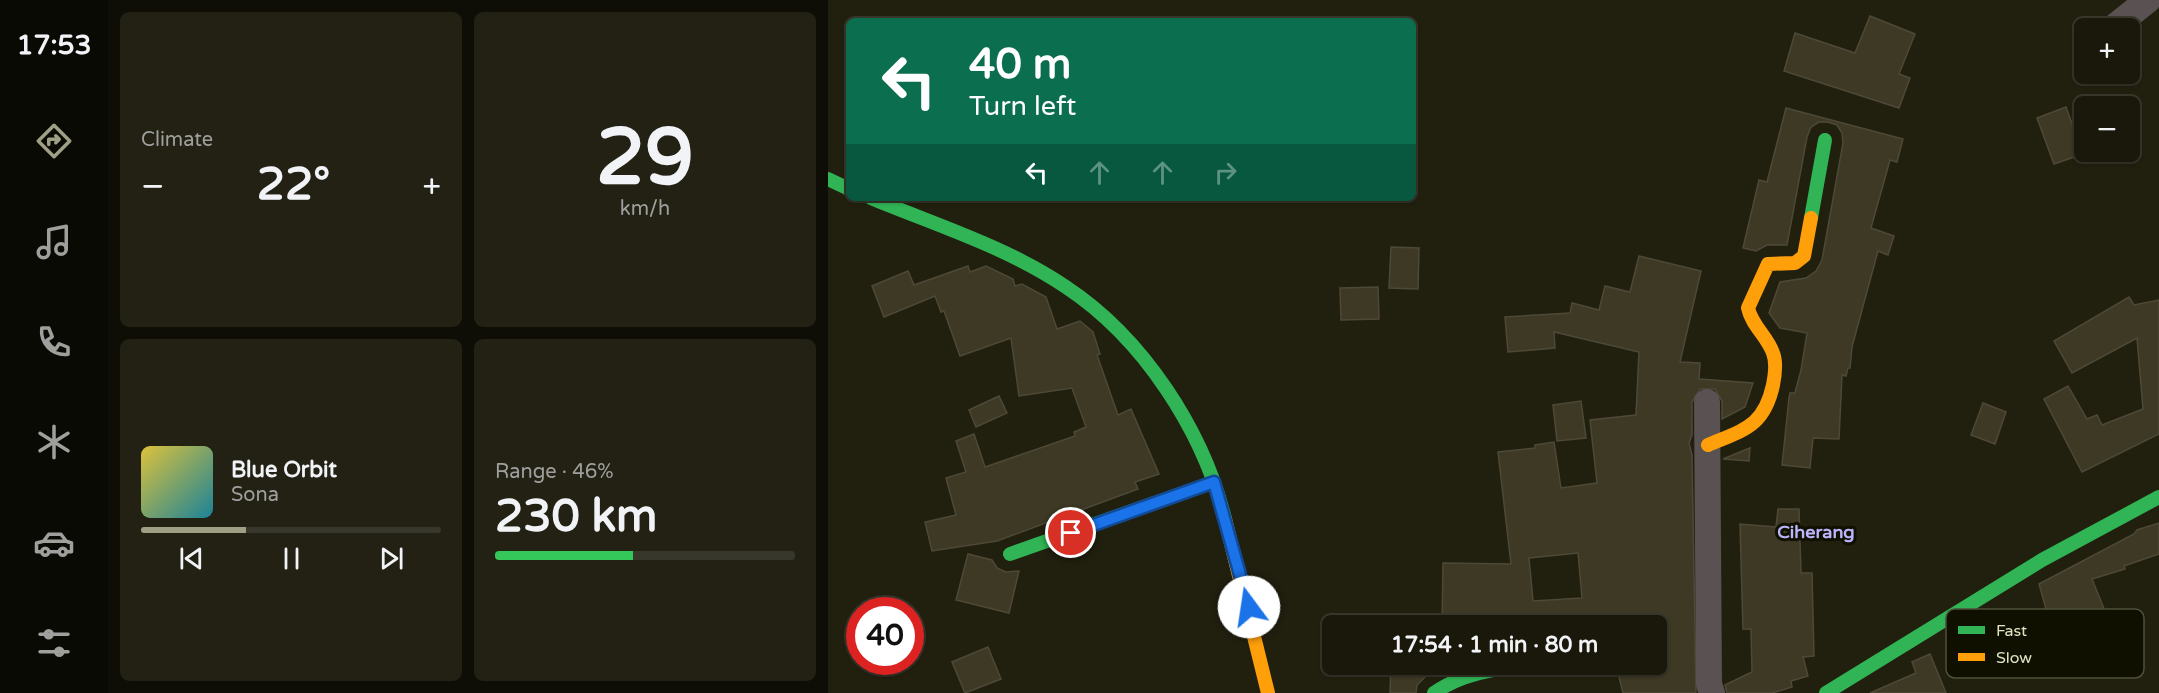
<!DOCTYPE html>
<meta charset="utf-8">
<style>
body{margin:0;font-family:"Varela Round",sans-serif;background:#222114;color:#f1f3f6;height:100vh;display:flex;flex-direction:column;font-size:22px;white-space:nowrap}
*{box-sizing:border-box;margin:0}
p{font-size:20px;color:#9fa09d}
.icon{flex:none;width:33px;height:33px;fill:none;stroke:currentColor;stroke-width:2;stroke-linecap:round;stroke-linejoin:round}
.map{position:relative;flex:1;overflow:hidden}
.side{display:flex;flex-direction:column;gap:12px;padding:12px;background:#0e0d06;width:720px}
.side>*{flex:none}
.top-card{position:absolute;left:18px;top:18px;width:570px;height:183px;border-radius:9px;box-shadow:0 2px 4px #0004,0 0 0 2px #37372c;background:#0b6e4f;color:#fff;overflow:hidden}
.buttons{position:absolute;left:1246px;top:18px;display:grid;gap:12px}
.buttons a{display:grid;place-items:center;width:66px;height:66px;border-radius:9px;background:#19180b;box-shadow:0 2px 4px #0004,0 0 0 2px #37372c;font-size:30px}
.speed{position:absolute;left:18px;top:597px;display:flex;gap:12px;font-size:30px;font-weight:700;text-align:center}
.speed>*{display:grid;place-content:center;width:78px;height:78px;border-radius:50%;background:#19180b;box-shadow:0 2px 4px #0004,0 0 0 2px #37372c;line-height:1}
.speed .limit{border:9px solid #d22;background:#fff;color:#111}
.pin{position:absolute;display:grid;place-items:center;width:51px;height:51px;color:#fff;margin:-26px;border:3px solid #fff;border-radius:50%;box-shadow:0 2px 6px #0007}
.me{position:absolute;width:66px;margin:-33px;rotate:346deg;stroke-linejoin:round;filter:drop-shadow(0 0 4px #0008)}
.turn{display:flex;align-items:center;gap:21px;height:126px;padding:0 24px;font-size:27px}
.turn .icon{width:78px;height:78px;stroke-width:2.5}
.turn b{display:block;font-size:42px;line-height:51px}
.lanes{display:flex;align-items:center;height:57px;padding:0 24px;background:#0003;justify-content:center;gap:30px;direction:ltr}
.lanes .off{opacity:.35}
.big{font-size:45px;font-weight:700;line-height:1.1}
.side .tile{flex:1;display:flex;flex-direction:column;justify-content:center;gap:9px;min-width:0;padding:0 21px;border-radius:9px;background:#222114}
.side .dial{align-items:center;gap:0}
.dial b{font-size:78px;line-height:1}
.song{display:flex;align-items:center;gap:18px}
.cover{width:72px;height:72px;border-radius:9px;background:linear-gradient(135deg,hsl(50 70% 55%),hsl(190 70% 35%))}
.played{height:6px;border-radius:3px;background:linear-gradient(90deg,#9e9f85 35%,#37372c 35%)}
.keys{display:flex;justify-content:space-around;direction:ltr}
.heat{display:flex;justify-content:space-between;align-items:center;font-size:33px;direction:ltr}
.charge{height:9px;border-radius:4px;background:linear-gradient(90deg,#34c759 46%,#37372c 0)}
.side .tiles{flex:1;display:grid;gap:12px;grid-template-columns:repeat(2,1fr)}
.trip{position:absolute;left:494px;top:615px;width:345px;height:60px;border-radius:9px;background:#19180b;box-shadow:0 2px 4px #0004,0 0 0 2px #37372c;font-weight:700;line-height:60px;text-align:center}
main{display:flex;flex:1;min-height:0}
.dock{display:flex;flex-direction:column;width:108px;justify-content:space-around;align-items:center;background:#0a0a04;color:#9fa09d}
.dock .icon{width:42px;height:42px}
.dock .selected{color:#9e9f85}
.dock b{font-size:27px;color:#f1f3f6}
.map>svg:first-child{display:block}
.building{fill:#3e3925;stroke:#4e4937;stroke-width:1.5;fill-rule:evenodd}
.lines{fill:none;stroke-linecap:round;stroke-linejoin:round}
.street{stroke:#5a5153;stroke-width:26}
.fast{stroke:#30b455;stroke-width:14}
.slow{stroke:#ff9f0a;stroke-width:14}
.route-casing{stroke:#114b97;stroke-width:15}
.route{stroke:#1a73e8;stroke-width:10}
.labels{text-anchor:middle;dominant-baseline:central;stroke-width:6;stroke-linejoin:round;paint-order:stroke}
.quarter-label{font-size:18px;font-weight:bold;fill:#bdb5fc;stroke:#101000}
.key{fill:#101000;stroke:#4f4f3b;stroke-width:1.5}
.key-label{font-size:16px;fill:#e2e3c5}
</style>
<main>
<nav class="dock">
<b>17:53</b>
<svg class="icon selected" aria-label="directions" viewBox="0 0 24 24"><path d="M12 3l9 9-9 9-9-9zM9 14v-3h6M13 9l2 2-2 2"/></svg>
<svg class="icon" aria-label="music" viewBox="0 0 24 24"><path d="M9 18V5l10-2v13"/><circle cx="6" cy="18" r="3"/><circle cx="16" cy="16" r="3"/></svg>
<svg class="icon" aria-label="phone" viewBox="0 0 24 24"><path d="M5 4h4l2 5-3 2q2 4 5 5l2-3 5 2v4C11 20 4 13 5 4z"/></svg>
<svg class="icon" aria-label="climate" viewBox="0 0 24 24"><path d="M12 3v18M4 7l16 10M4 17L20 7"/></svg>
<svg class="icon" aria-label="car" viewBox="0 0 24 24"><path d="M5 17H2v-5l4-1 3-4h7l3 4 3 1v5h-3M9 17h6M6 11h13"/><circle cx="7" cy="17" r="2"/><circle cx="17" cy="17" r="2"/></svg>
<svg class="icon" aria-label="filters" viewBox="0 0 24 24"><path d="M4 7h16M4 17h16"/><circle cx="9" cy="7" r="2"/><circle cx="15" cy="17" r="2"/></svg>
</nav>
<section class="side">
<div class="tiles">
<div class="tile"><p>Climate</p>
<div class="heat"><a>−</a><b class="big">22°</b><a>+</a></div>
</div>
<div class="tile dial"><b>29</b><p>km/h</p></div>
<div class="tile">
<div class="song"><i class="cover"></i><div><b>Blue Orbit</b><p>Sona</p></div></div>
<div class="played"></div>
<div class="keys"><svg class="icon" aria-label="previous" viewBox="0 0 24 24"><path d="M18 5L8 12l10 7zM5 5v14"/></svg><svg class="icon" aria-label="pause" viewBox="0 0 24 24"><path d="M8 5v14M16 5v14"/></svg><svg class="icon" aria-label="next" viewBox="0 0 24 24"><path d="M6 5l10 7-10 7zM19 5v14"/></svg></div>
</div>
<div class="tile"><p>Range · 46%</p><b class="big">230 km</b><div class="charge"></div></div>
</div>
</section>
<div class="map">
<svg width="1331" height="693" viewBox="0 0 1331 693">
<rect width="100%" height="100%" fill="#21200f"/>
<g class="building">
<polygon points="1042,16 1087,34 1071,74 1082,78 1071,108 956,71 967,33 1027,53"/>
<polygon points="1238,107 1255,154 1226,164 1209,118"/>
<polygon points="958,108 1075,139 1069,162 1062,160 1043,228 1066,236 1060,255 1050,251 1024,347 1022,368 1020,368 1018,376 1014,375 1011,439 985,438 982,468 954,465 961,398 962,393 967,393 973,370 979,333 952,328 941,313 952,282 978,278 988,271 994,260 1015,143 1014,133 1009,125 1000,122 991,122 983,127 979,137 959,245 939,245 928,251 915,248 931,180 939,182"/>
<polygon points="563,247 591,248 590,289 561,288"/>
<path d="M811 256 873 271 852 362 872 363 871 379 925 383 917 407 894 419V401L887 389H872L864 402V435L861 443 864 455 868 693H795L790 673 830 664 832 626H614L615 563 683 564 670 452 707 448V445L726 442 733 488 769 483 762 420 808 415 811 352 726 332 727 348 680 352 677 317 742 313 744 303 771 310 777 286 802 292ZM750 553 754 598 705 601 701 558Z"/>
<polygon points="140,266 142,272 158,266 185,279 187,286 194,284 218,297 229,329 252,321 265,332 272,354 269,355 290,415 303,409 331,474 307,482 310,489 169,541 104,551 97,522 128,515 118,478 138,472 128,441 146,434 157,467 247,436 246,432 258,427 244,388 191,396 183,338 132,356 116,311 113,312 107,296 56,317 44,286 80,271 86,285"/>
<polygon points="550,287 551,319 513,320 512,288"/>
<polygon points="1301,297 1306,305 1331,300 1331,434 1254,472 1216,399 1240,386 1259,419 1269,415 1274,425 1315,409 1309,338 1244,373 1226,341"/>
<polygon points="171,396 179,413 148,427 141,410"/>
<polygon points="753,401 758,438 729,441 725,405"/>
<polygon points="1155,403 1178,412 1167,444 1143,435"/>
<polygon points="922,448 921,461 895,459 912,452"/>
<polygon points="950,509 971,509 973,573 984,573 986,656 975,657 980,676 963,681 964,687 944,693 899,693 897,685 924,672 923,629 915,629 912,524 948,527"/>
<polygon points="1331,523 1331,554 1296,566 1297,569 1264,579 1279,616 1222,638 1214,618 1220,616 1211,584 1306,534 1309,530"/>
<polygon points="140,554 164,560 169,568 178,572 191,571 181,613 128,600"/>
<polygon points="160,647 173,679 137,693 124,662"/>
<polygon points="1102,654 1118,693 1042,693 1088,673 1084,662"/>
<polygon points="563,664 597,664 597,677 589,685 588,693 562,693"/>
</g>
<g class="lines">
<g class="street">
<polyline points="1285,28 1320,0"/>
<polyline points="879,402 881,684 884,693"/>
</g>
<g class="fast">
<polyline points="0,179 21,189"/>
<path d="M43 198C108 225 179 247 238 287 315 338 375 430 397 519"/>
<polyline points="983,218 997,140"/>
<polyline points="182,554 386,482"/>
<path d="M606 693C647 664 699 667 747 664"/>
<polyline points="998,693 1214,560 1331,497"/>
</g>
<g class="slow">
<path d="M880 445C915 430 936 427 945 385 947 375 949 363 945 353 939 336 924 326 920 308L940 264 967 263 976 256 983 218"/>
<polyline points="397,519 440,693"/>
</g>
</g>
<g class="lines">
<g class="route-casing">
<polyline id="route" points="243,533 386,482 421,607"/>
</g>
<use href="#route" class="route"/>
</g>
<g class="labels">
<g class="quarter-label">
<text x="988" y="532">Ciherang</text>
</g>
</g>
<rect x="1118" y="609" width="198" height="69" rx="9" class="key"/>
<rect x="1130" y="626" width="27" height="8" fill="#30b455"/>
<rect x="1130" y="653" width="27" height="8" fill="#ff9f0a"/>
<g class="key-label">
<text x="1168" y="636">Fast</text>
<text x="1168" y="663">Slow</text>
</g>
</svg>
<div class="buttons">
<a>+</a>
<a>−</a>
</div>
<div class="speed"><div class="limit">40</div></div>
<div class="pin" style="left:243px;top:533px;background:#d93025"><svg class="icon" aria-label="arrive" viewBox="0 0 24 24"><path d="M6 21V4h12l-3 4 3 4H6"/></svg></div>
<svg class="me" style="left:421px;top:607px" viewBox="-20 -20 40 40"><circle r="19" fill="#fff"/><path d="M0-13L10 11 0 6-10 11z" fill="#1a73e8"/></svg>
<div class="trip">17:54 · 1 min · 80 m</div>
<div class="top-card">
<div class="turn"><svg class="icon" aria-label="left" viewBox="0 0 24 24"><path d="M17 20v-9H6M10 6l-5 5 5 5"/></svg><div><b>40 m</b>Turn left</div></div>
<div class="lanes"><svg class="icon" aria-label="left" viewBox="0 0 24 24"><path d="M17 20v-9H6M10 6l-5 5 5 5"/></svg><svg class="icon off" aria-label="ahead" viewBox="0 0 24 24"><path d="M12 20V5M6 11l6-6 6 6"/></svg><svg class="icon off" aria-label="ahead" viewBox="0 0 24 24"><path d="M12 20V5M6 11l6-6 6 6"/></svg><svg class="icon off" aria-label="right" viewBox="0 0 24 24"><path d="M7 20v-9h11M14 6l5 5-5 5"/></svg></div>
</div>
</div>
</main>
